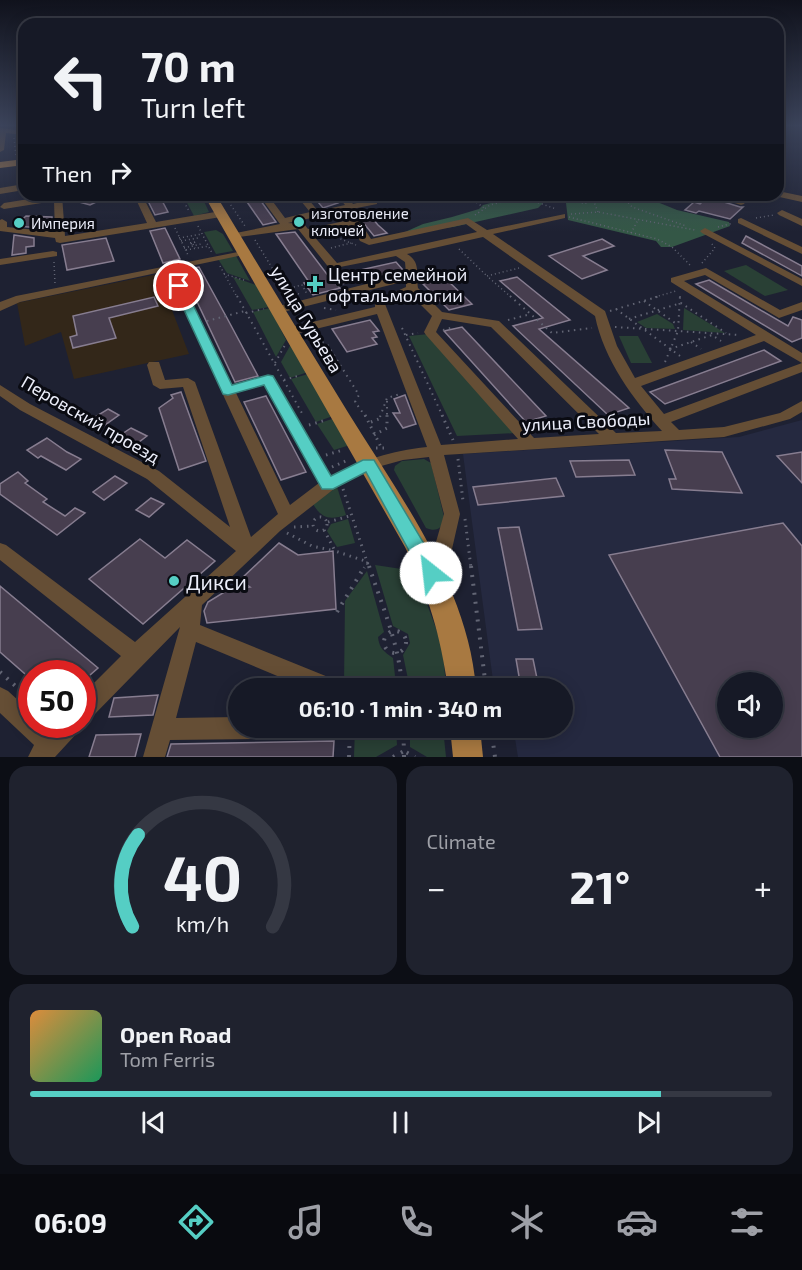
<!DOCTYPE html>
<meta charset="utf-8">
<style>
body{margin:0;font-family:"Exo 2",sans-serif;background:#1f222e;color:#f1f3f6;height:100vh;display:flex;flex-direction:column;font-size:22px;white-space:nowrap}
*{box-sizing:border-box;margin:0}
p{font-size:20px;color:#9ea0a7}
.icon{flex:none;width:33px;height:33px;fill:none;stroke:currentColor;stroke-width:2;stroke-linecap:round;stroke-linejoin:round}
.map{position:relative;height:757px;overflow:hidden}
.panel{display:flex;flex-direction:column;gap:9px;padding:9px;background:#0c0e15;flex:1}
.panel>*{flex:none}
.guide{position:absolute;left:18px;top:18px;width:766px;height:183px;border-radius:18px;box-shadow:0 3px 15px #0003,0 0 0 2px #353843;background:#161926;color:#f1f3f6;overflow:hidden}
.fabs{position:absolute;left:717px;top:672px;display:grid;gap:12px}
.fabs a{display:grid;place-items:center;width:66px;height:66px;border-radius:50%;background:#161926;box-shadow:0 3px 15px #0003,0 0 0 2px #353843;font-size:30px}
.speed{position:absolute;left:18px;top:660px;display:flex;gap:12px;font-size:30px;font-weight:700;text-align:center}
.speed>*{display:grid;place-content:center;width:78px;height:78px;border-radius:50%;background:#161926;box-shadow:0 3px 15px #0003,0 0 0 2px #353843;line-height:1}
.speed .limit{border:9px solid #d22;background:#fff;color:#111}
.pin{position:absolute;display:grid;place-items:center;width:51px;height:51px;color:#fff;margin:-26px;border:3px solid #fff;border-radius:50%;box-shadow:0 2px 6px #0007}
.me{position:absolute;width:66px;margin:-33px;rotate:331deg;stroke-linejoin:round;filter:drop-shadow(0 0 4px #0008)}
.turn{display:flex;align-items:center;gap:21px;height:126px;padding:0 24px;font-size:27px}
.turn .icon{width:78px;height:78px;stroke-width:2.5}
.turn b{display:block;font-size:42px;line-height:51px}
.then{display:flex;align-items:center;height:57px;padding:0 24px;background:#0003;gap:12px;font-size:22px}
.big{font-size:45px;font-weight:700;line-height:1.1}
.panel .tile{flex:1;display:flex;flex-direction:column;justify-content:center;gap:9px;min-width:0;padding:0 21px;border-radius:18px;background:#1f222e}
.panel .dial{align-items:center;gap:0}
.dial svg{height:156px;overflow:visible;fill:none;stroke:#353843;stroke-width:7;stroke-linecap:round;text-anchor:middle}
.dial text{fill:#f1f3f6;stroke:none}
.song{display:flex;align-items:center;gap:18px}
.cover{width:72px;height:72px;border-radius:9px;background:linear-gradient(135deg,hsl(30 70% 55%),hsl(150 70% 35%))}
.played{height:6px;border-radius:3px;background:linear-gradient(90deg,#55cec4 85%,#353843 85%)}
.keys{display:flex;justify-content:space-around;direction:ltr}
.heat{display:flex;justify-content:space-between;align-items:center;font-size:33px;direction:ltr}
.panel .tiles{flex:1;display:grid;gap:9px;grid-template-columns:1fr 1fr}
.tile:last-child{grid-column:span 2}
.trip{position:absolute;left:228px;top:678px;width:345px;height:60px;border-radius:30px;background:#161926;box-shadow:0 3px 15px #0003,0 0 0 2px #353843;font-weight:700;line-height:60px;text-align:center}
.menu{display:flex;height:96px;justify-content:space-around;align-items:center;background:#090a0f;color:#9ea0a7}
.menu .icon{width:42px;height:42px}
.menu .on{color:#55cec4}
.menu b{font-size:27px;color:#f1f3f6}
.map>svg:first-child{display:block}
.built{fill:#252940;fill-rule:evenodd}
.education{fill:#332719}
.green{fill:#294035}
.forest{fill:#345746}
.building{fill:#473e4f;stroke:#877d90;stroke-width:1.5;fill-rule:evenodd}
.lines{fill:none;stroke-linecap:round;stroke-linejoin:round}
.path-far3{stroke:#626574;stroke-width:1.5;stroke-dasharray:1 3;stroke-linecap:butt}
.path-far2{stroke:#626574;stroke-width:2;stroke-dasharray:1.5 4.5;stroke-linecap:butt}
.path-far1{stroke:#626574;stroke-width:3;stroke-dasharray:1.5 5;stroke-linecap:butt}
.path{stroke:#626574;stroke-width:4;stroke-dasharray:2 7;stroke-linecap:butt}
.minor{fill:#654e35;fill-rule:evenodd}
.major{fill:#a87941;fill-rule:evenodd}
.route{fill:#55cec4;stroke:#37867f;stroke-width:1.5}
.poi-dot{fill:#55cec4;stroke:#0a0b12;stroke-width:2}
.labels{text-anchor:middle;dominant-baseline:central;stroke-width:6;stroke-linejoin:round;paint-order:stroke}
.far-poi-label{font-size:15px;fill:#eceefa;stroke:#0a0b12;text-anchor:start}
.poi-label{font-size:18px;fill:#eceefa;stroke:#0a0b12;text-anchor:start}
.street-label{font-size:18px;fill:#eceefa;stroke:#0a0b12}
.near-poi-label{font-size:21px;fill:#eceefa;stroke:#0a0b12;text-anchor:start}
</style>
<div class="map">
<svg width="802" height="757" viewBox="0 0 802 757">
<rect width="100%" height="100%" fill="#1e2132"/>
<path class="built" d="M802 420V757H518L514 732 499 728H562V688H494L463 454 739 437ZM728 682H772V728H728Z"/>
<polygon class="education" points="158,274 189,354 74,379 61,332 25,346 17,303"/>
<g class="green">
<polygon points="183,195 201,195 209,212 194,216"/>
<polygon points="216,230 223,234 233,251 216,254 204,232"/>
<polygon points="236,256 250,281 227,273 218,259"/>
<polygon points="746,265 788,290 765,296 724,271"/>
<polygon points="233,277 256,285 269,307 252,310"/>
<polygon points="270,308 286,340 276,357 253,312"/>
<polygon points="684,308 725,333 683,330"/>
<polygon points="657,314 673,324 675,329 646,328 637,322"/>
<polygon points="429,334 517,433 457,436 409,336"/>
<polygon points="619,336 638,336 652,363 631,363"/>
<polygon points="291,344 308,372 290,378 281,362"/>
<polygon points="308,374 333,416 316,422 291,379"/>
<polygon points="335,418 350,445 334,450 317,424"/>
<path d="M424 459 431 463 445 521C440 529 436 532 426 528L394 470 395 466 402 461Z"/>
<path d="M337 487 346 515C330 520 322 519 313 504Z"/>
<polygon points="348,519 355,543 337,547 327,531 331,524"/>
<polygon points="375,565 415,571 442,645 446,685 409,684 403,655 410,643 408,634 393,626"/>
<path d="M367 571 384 632 378 637C379 648 384 652 393 658L396 685H344L345 601Z"/>
<polygon points="355,728 396,728 397,745 376,757 354,757"/>
<polygon points="410,728 443,728 446,757 427,757 410,747"/>
</g>
<g class="forest">
<polygon points="575,195 640,195 677,210 729,222 730,226 672,247 661,247 656,241 568,220 566,203"/>
<polygon points="510,198 532,199 544,202 538,208 453,227 405,232 423,224 452,217 479,209 483,205"/>
</g>
<g class="building">
<polygon points="64,195 111,195 90,205 64,198"/>
<polygon points="145,195 159,195 168,212 155,215"/>
<polygon points="312,195 330,195 338,203 323,208"/>
<polygon points="258,197 276,222 263,225 245,199"/>
<polygon points="708,197 740,207 743,207 730,219 699,211 696,213 685,210 694,202 700,204"/>
<polygon points="26,216 52,217 52,219 41,228 15,226"/>
<polygon points="372,218 378,225 387,233 374,236 361,220"/>
<polygon points="165,228 180,259 163,263 150,231"/>
<polygon points="295,232 329,277 396,262 403,270 337,285 340,288 313,295 304,283 309,282 276,234"/>
<polygon points="14,235 34,238 34,246 26,247 26,253 12,255"/>
<polygon points="746,236 802,266 802,276 742,243"/>
<polygon points="106,238 114,261 67,270 62,245"/>
<polygon points="602,239 614,246 583,256 607,270 582,279 549,256"/>
<polygon points="199,267 227,318 258,376 235,382 182,270"/>
<polygon points="517,277 570,320 539,329 629,408 608,415 513,326 543,318 500,281"/>
<polygon points="446,279 472,304 449,310 423,284"/>
<polygon points="709,280 788,326 793,317 802,320 802,338 792,342 696,284"/>
<polygon points="154,297 158,306 109,318 116,338 73,348 70,337 77,335 73,316"/>
<polygon points="370,320 379,331 373,332 377,337 372,338 377,344 347,352 332,329"/>
<polygon points="462,327 546,416 526,422 444,331"/>
<polygon points="764,350 781,361 665,404 650,392"/>
<polygon points="181,392 206,461 179,470 159,408 173,398 171,395"/>
<polygon points="405,395 416,424 403,428 393,413 400,413 394,399"/>
<polygon points="266,396 306,472 281,480 244,402"/>
<polygon points="108,409 119,415 102,427 90,420"/>
<polygon points="131,428 147,436 135,445 119,436"/>
<polygon points="47,438 67,452 81,459 66,470 41,456 38,458 27,450"/>
<polygon points="665,450 722,452 742,493 672,489 669,479 676,479"/>
<polygon points="802,452 802,483 777,456"/>
<polygon points="629,460 635,475 576,477 570,461"/>
<polygon points="18,472 28,481 25,483 47,499 43,502 65,516 75,508 85,513 57,535 0,494 0,484"/>
<polygon points="115,476 127,483 104,500 93,492"/>
<polygon points="556,478 564,496 478,505 473,487"/>
<polygon points="151,498 164,504 149,517 136,510"/>
<path d="M783 523 802 546V757H720L609 555ZM728 682H772V728H728Z"/>
<polygon points="519,527 542,629 518,630 498,528"/>
<polygon points="140,539 165,558 187,540 215,561 143,624 89,579"/>
<polygon points="279,543 298,555 333,551 336,609 207,623 204,611 208,602 226,591 250,587 240,580"/>
<polygon points="0,586 98,668 82,682 82,674 32,674 32,680 0,652"/>
<polygon points="516,659 533,659 539,688 521,688"/>
<polygon points="158,695 153,715 109,717 114,698"/>
<polygon points="141,734 135,757 89,757 96,735"/>
<polygon points="334,741 333,757 167,757 171,744"/>
</g>
<g class="lines">
<g class="path-far3">
<polyline points="14,138 16,156"/>
<polyline points="180,195 189,211"/>
<polyline points="224,195 245,226"/>
<polyline points="467,195 484,208"/>
<polyline points="551,195 566,197 585,204 591,198 600,195"/>
<polyline points="615,195 624,198 632,207 686,226"/>
<polyline points="598,212 594,202 602,195"/>
<polyline points="571,214 598,212 695,230"/>
<polyline points="475,215 490,205 522,197 556,209"/>
<polyline points="569,217 657,239 672,247 692,267"/>
<polyline points="756,218 774,215"/>
<polyline points="198,226 212,253"/>
<polyline points="718,227 733,223"/>
<polyline points="175,228 188,255"/>
<polyline points="631,233 638,220"/>
<polyline points="333,236 356,245"/>
<polyline points="179,238 202,234"/>
<polyline points="255,240 290,297"/>
<polyline points="181,241 198,238"/>
<polygon points="195,242 193,244 189,243"/>
<polyline points="193,244 195,248"/>
<polyline points="184,248 201,244"/>
<polyline points="331,248 351,243"/>
<polyline points="459,249 487,276"/>
<polyline points="186,250 209,246"/>
<polyline points="54,262 55,284"/>
<polyline points="702,263 715,248 712,244"/>
<polyline points="220,266 237,297"/>
<polyline points="224,274 247,281"/>
<polyline points="299,294 285,289 302,285 307,294"/>
<polyline points="511,297 487,276 519,268"/>
<polyline points="655,297 676,291"/>
<polyline points="680,297 680,293"/>
</g>
<g class="path-far2">
<polyline points="237,296 303,415"/>
<polyline points="289,296 291,299"/>
<polyline points="510,296 552,333 592,328"/>
<polyline points="644,301 678,325"/>
<polyline points="324,308 336,310"/>
<polyline points="616,309 680,356"/>
<polyline points="610,311 660,296"/>
<polyline points="246,313 264,309"/>
<polyline points="629,319 681,303 726,333"/>
<polyline points="508,320 531,314"/>
<polyline points="207,321 245,311"/>
<polyline points="615,327 739,335"/>
<polyline points="402,328 443,417"/>
<polyline points="443,330 454,327"/>
<polyline points="314,334 319,341 327,344 359,395 355,402 366,417"/>
<polyline points="406,335 418,333"/>
<polyline points="691,342 701,349"/>
<polyline points="670,349 712,335 721,341"/>
<polyline points="665,362 678,331 680,296"/>
<polyline points="275,363 285,345"/>
<polyline points="284,380 301,375"/>
<polyline points="387,401 387,417"/>
<polyline points="380,417 387,398 400,394"/>
</g>
<g class="path-far1">
<polyline points="365,415 381,447"/>
<polyline points="442,415 453,440"/>
<polyline points="371,422 379,419 380,415"/>
<polyline points="309,425 326,420"/>
<polyline points="620,427 646,419"/>
<polyline points="374,435 387,428 387,415"/>
<polyline points="376,448 388,448"/>
<polyline points="326,455 343,450"/>
<polyline points="458,459 463,501"/>
<polyline points="332,467 348,460"/>
<polyline points="343,489 369,568"/>
<circle cx="320" cy="524" r="7"/>
<polyline points="465,519 471,568"/>
<polyline points="328,522 353,515"/>
<polyline points="294,527 312,526"/>
<polyline points="324,530 335,551 368,562 364,568"/>
<polyline points="287,533 312,546 335,551"/>
</g>
<g class="path">
<path d="M369 566C382 606 400 646 402 688"/>
<polyline points="471,566 486,688"/>
<polyline points="337,612 365,566"/>
<circle cx="395" cy="642" r="11"/>
<polyline points="0,672 32,701"/>
<polyline points="491,728 495,757"/>
<polyline points="349,757 350,728"/>
<polyline points="393,757 404,751 403,728"/>
<polyline points="404,757 404,751 415,757"/>
</g>
<g class="minor">
<polygon points="0,128 24,131 24,135 6,133 4,150 0,152"/>
<polygon points="24,184 24,190 0,194 0,188"/>
<polygon points="778,191 802,196 802,202 775,196 778,195"/>
<polygon points="54,195 62,195 65,236 147,223 134,195 142,195 156,222 221,211 226,214 221,217 60,243 56,242 55,238 0,231 0,220 2,219 7,222 7,227 55,232 54,201 4,209 0,207 4,203"/>
<path d="M259 195H268L285 218 310 212 296 195H305L318 211 345 205 337 195H346L353 204 369 200 368 195H376L377 204 352 209 371 239 468 218 487 230 565 214V218L493 234 605 311 617 346 635 378 756 335 671 282V278L706 268 780 310 802 302V310L779 318 705 275 684 281 802 353V363L764 341 641 386 664 414 802 363V372L671 422 679 430 724 427 780 413 802 401V412L790 419 724 437 444 455 460 514 452 549 437 578 431 581 425 578 422 573 434 549 444 514 429 457 403 460 374 468 334 489 280 531 202 605 200 625 338 681 340 688H306L196 642 176 718 238 717V728H276L273 736 265 739 170 740 165 757H143L180 627 90 719 82 722V695L121 656 0 560V543L6 545 135 642 236 551 147 479 20 410 0 396V385L30 404 159 471 230 527 183 387 160 389 153 385 147 365 149 362H159L165 380 188 378 195 382 251 537 278 514 166 271 20 302 0 311V302L16 296 248 250V254L176 269 232 385 268 375 273 376 331 476C364 460 390 451 427 447L377 314 291 335 285 331 287 328 375 307V301L406 287V281L279 313 273 309 275 307 406 274 405 262 396 256 330 269 298 229 231 238V234L280 224ZM344 211 349 220 308 229 304 224 288 223ZM466 224 477 232 337 263 312 234 352 226 360 241 369 245ZM483 237 595 316C604 360 633 399 662 431L616 433 499 321 442 312 418 288C416 274 421 262 407 254ZM410 294 432 316 424 332 426 335 518 439 441 445 385 304ZM442 319 491 327 599 434 534 438 436 332ZM264 385 319 483 290 505 236 393Z"/>
<polygon points="709,195 724,195 739,199 741,195 750,195 744,204 741,205"/>
<polygon points="782,210 802,219 802,226 779,215 777,213"/>
<polygon points="741,218 802,247 802,254 738,223 738,219"/>
<polygon points="705,228 802,279 802,286 702,233 700,231"/>
<polygon points="53,251 57,252 57,256 0,265 0,259"/>
<polygon points="0,687 8,691 32,713 32,724 44,724 50,729 54,724 81,724 78,732 55,757 28,757 34,745 0,713"/>
</g>
<g class="major">
<polygon points="24,159 24,165 0,168 0,162"/>
<path d="M204 195H216C260 268 304 341 349 414 401 498 468 587 476 688H448C440 634 429 596 405 547Z"/>
<polygon points="450,728 480,728 483,757 453,757"/>
</g>
</g>
<linearGradient id="sky" x2="0" y2="1"><stop stop-color="#10121c"/><stop offset="0.54" stop-color="#3b435a"/><stop offset="1" stop-color="#3b435a" stop-opacity="0"/></linearGradient>
<rect width="802" height="232" fill="url(#sky)"/>
<polygon class="route" points="179,283 184,286 232,385 268,375 273,376 331,476 363,460 374,460 438,567 440,573 438,578 431,580 424,578 366,472 333,489 322,489 264,385 228,395 223,394 173,286"/>
<g class="poi-dot">
<circle cx="299" cy="222" r="6"/>
<circle cx="19" cy="223" r="6"/>
<path d="M312 275h6v6h6v6h-6v6h-6v-6h-6v-6h6z"/>
<circle cx="174" cy="581" r="6"/>
</g>
<g class="labels">
<g class="far-poi-label">
<text x="311" y="213">изготовление<tspan x="311" dy="17">ключей</tspan></text>
<text x="31" y="223">Империя</text>
</g>
<g class="poi-label">
<text x="328" y="274">Центр семейной<tspan x="328" dy="21">офтальмологии</tspan></text>
</g>
<g class="street-label">
<text transform="translate(307 319) rotate(59)">улица Гурьева</text>
<text transform="translate(91 419) rotate(30)">Перовский проезд</text>
<text transform="translate(586 421) rotate(-3)">улица Свободы</text>
</g>
<g class="near-poi-label">
<text x="186" y="581">Дикси</text>
</g>
</g>
</svg>
<div class="fabs">
<a><svg class="icon" aria-label="sound" viewBox="0 0 24 24"><path d="M4 9h4l5-4v14l-5-4H4zM17 9q2 3 0 6"/></svg></a>
</div>
<div class="speed"><div class="limit">50</div></div>
<div class="pin" style="left:179px;top:286px;background:#d93025"><svg class="icon" aria-label="arrive" viewBox="0 0 24 24"><path d="M6 21V4h12l-3 4 3 4H6"/></svg></div>
<svg class="me" style="left:431px;top:573px" viewBox="-20 -20 40 40"><circle r="19" fill="#fff"/><path d="M0-13L10 11 0 6-10 11z" fill="#55cec4"/></svg>
<div class="trip">06:10 · 1 min · 340 m</div>
<div class="guide">
<div class="turn"><svg class="icon" aria-label="left" viewBox="0 0 24 24"><path d="M17 20v-9H6M10 6l-5 5 5 5"/></svg><div><b>70 m</b>Turn left</div></div>
<div class="then">Then<svg class="icon" aria-label="right" viewBox="0 0 24 24"><path d="M7 20v-9h11M14 6l5 5-5 5"/></svg></div>
</div>
</div>
<section class="panel">
<div class="tiles">
<div class="tile dial"><svg viewBox="0 0 100 80">
<path d="M14 69A42 42 0 1 1 86 69"/>
<path d="M14 69A42 42 0 0 1 17 22" stroke="#55cec4"/>
<text x="50" y="56" font-size="32" font-weight="700">40</text>
<text x="50" y="72" font-size="11">km/h</text>
</svg></div>
<div class="tile"><p>Climate</p>
<div class="heat"><a>−</a><b class="big">21°</b><a>+</a></div>
</div>
<div class="tile">
<div class="song"><i class="cover"></i><div><b>Open Road</b><p>Tom Ferris</p></div></div>
<div class="played"></div>
<div class="keys"><svg class="icon" aria-label="previous" viewBox="0 0 24 24"><path d="M18 5L8 12l10 7zM5 5v14"/></svg><svg class="icon" aria-label="pause" viewBox="0 0 24 24"><path d="M8 5v14M16 5v14"/></svg><svg class="icon" aria-label="next" viewBox="0 0 24 24"><path d="M6 5l10 7-10 7zM19 5v14"/></svg></div>
</div>
</div>
</section>
<nav class="menu">
<b>06:09</b>
<svg class="icon on" aria-label="directions" viewBox="0 0 24 24"><path d="M12 3l9 9-9 9-9-9zM9 14v-3h6M13 9l2 2-2 2"/></svg>
<svg class="icon" aria-label="music" viewBox="0 0 24 24"><path d="M9 18V5l10-2v13"/><circle cx="6" cy="18" r="3"/><circle cx="16" cy="16" r="3"/></svg>
<svg class="icon" aria-label="phone" viewBox="0 0 24 24"><path d="M5 4h4l2 5-3 2q2 4 5 5l2-3 5 2v4C11 20 4 13 5 4z"/></svg>
<svg class="icon" aria-label="climate" viewBox="0 0 24 24"><path d="M12 3v18M4 7l16 10M4 17L20 7"/></svg>
<svg class="icon" aria-label="car" viewBox="0 0 24 24"><path d="M5 17H2v-5l4-1 3-4h7l3 4 3 1v5h-3M9 17h6M6 11h13"/><circle cx="7" cy="17" r="2"/><circle cx="17" cy="17" r="2"/></svg>
<svg class="icon" aria-label="filters" viewBox="0 0 24 24"><path d="M4 7h16M4 17h16"/><circle cx="9" cy="7" r="2"/><circle cx="15" cy="17" r="2"/></svg>
</nav>
